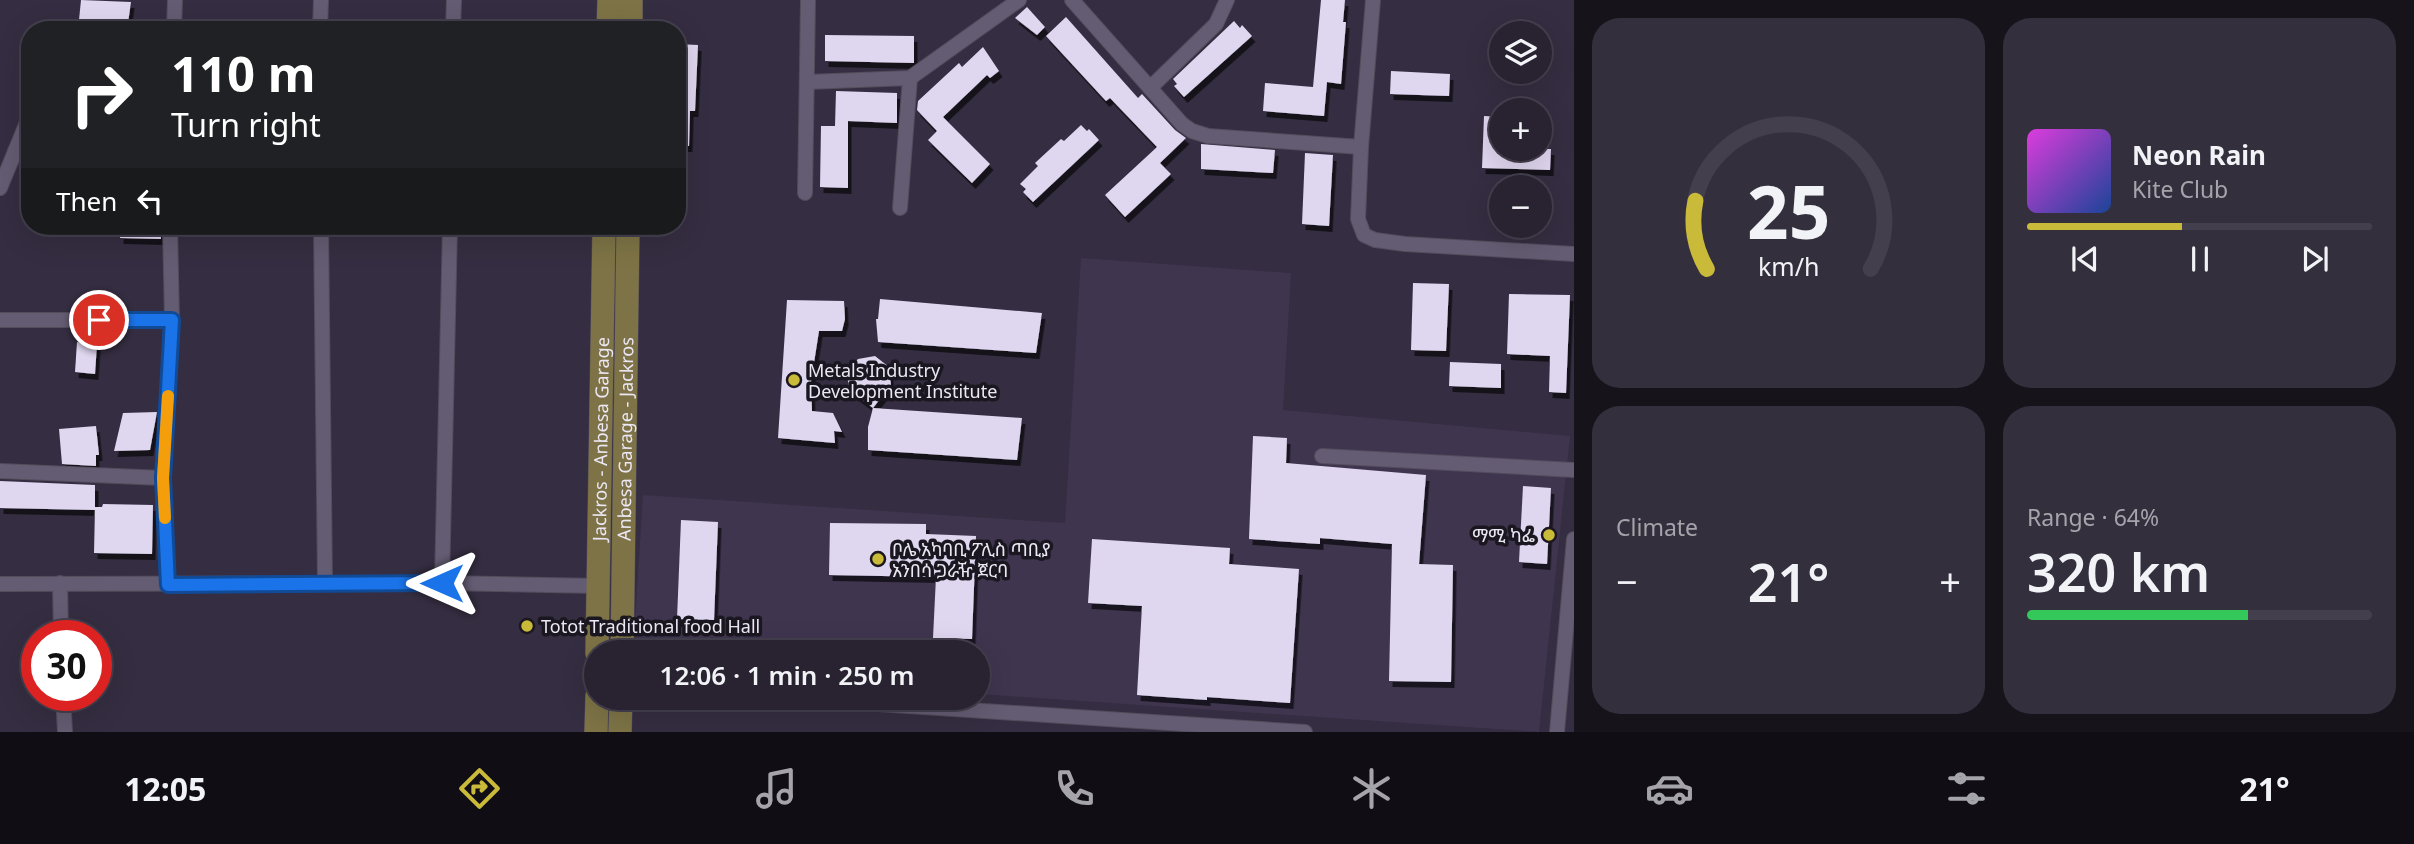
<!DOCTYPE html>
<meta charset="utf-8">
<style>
body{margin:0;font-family:"Noto Sans","Noto Sans Ethiopic",sans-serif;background:#342f3d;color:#f1f3f6;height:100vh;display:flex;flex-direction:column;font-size:26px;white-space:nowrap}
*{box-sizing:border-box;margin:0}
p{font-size:23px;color:#a5a4ab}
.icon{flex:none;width:38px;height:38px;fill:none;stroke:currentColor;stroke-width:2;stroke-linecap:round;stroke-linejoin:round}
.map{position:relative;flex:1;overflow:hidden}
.side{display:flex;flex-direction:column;gap:18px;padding:18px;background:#16131b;width:840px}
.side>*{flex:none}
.hud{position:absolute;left:21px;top:21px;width:665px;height:214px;border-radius:28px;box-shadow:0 7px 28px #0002,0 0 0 2px #443f4d;background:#202124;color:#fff;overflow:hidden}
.controls{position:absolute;left:1489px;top:21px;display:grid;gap:14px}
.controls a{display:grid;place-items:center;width:63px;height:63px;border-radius:50%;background:#282231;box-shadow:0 7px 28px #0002,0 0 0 2px #443f4d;font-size:35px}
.speed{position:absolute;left:21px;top:620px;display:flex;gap:14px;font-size:35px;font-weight:700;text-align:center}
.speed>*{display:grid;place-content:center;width:91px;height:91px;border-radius:50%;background:#282231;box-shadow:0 7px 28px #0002,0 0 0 2px #443f4d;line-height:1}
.speed .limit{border:10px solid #d22;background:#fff;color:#111}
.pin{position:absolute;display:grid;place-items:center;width:60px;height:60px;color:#fff;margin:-30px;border:4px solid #fff;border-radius:50%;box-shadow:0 2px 7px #0007}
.me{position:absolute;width:77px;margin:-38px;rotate:270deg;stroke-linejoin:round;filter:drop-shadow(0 0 5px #0008)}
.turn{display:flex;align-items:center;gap:24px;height:147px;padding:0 35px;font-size:32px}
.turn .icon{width:91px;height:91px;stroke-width:2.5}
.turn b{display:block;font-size:49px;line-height:60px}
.then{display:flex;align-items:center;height:66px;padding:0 35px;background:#0003;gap:14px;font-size:26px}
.big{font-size:52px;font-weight:600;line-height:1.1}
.side .tile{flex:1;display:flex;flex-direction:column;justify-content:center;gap:10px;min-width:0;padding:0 24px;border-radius:28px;background:#342f3d}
.side .dial{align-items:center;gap:0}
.dial svg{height:182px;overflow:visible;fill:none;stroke:#443f4d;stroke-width:7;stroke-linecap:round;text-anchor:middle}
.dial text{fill:#f1f3f6;stroke:none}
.song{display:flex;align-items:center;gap:21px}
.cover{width:84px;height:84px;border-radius:10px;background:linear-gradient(135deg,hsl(300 70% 55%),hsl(220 70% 35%))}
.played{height:7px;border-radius:4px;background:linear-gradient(90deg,#caba39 45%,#443f4d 45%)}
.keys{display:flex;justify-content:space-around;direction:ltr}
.heat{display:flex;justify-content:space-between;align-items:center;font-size:38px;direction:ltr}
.charge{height:10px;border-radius:5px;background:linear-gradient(90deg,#34c759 64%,#443f4d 0)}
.side .tiles{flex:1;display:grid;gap:18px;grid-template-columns:repeat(2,1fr)}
.trip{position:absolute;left:584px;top:640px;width:406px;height:70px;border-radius:35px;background:#282231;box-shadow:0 7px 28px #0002,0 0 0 2px #443f4d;font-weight:600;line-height:70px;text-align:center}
.dock{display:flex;height:112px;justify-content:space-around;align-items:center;background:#100e14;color:#a5a4ab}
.dock .icon{width:49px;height:49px}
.dock .current{color:#caba39}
.dock b{font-size:32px;color:#f1f3f6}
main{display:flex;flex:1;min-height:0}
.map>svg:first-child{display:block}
.built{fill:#3f354f}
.building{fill:#dfd6ef;filter:url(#shadow)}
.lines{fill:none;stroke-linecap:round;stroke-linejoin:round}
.minor-casing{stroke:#524c5c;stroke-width:16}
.primary-casing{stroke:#524c5c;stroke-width:24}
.minor{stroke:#645c72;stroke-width:14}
.primary{stroke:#7d7346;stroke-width:23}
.route-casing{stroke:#114b97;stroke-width:18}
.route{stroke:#1a73e8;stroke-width:12}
.slow{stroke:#f59e0b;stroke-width:12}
.poi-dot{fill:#caba39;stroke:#1b1720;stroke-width:2.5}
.labels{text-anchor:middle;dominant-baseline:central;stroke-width:7;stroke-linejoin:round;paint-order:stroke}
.poi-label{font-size:18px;fill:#ece7f4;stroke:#1b1720;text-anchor:start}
.street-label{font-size:18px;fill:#ece7f4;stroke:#1b1720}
</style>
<main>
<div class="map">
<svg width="1574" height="732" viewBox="0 0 1574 732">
<defs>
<filter id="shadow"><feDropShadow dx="3.5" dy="6" stdDeviation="0" flood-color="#0009"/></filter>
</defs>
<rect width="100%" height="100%" fill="#352d41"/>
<polygon class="built" points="1081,258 1291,273 1283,410 1570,436 1539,732 978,694 978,653 633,653 643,495 1065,523"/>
<g class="building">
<polygon points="81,0 131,2 127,30 78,30"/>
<polygon points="1321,0 1345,0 1343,22 1346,22 1341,84 1327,82 1324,116 1263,111 1265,83 1313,87"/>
<polygon points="1027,7 1045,27 1037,35 1015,18"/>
<polygon points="1066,17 1138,98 1142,94 1175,130 1186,138 1160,163 1171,174 1125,217 1105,195 1157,147 1110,98 1106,101 1046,36"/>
<polygon points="1234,21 1240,28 1242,25 1252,36 1184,97 1174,86 1177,84 1173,79"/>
<polygon points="825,35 914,36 914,63 825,61"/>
<polygon points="677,44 698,45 695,111 690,111 689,146 677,146"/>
<polygon points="983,47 999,71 990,78 987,75 943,117 990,164 972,183 928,140 937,131 917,110 918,101 959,63 962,67"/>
<polygon points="1391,71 1450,74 1449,96 1390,94"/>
<polygon points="836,91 897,93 897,123 848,121 848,188 820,187 821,126 835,126"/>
<polygon points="1484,116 1502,117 1502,149 1551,149 1550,170 1482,168"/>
<polygon points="1081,125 1087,131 1089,129 1099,140 1033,202 1023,192 1026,189 1020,184 1038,166 1035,163 1061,139 1064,141"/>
<polygon points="1201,144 1275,150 1273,173 1201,169"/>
<polygon points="1305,153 1333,155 1329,226 1302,224"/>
<polygon points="120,226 160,226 161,239 120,238"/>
<polygon points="1413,283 1449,284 1446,351 1411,350"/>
<polygon points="1509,294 1570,295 1566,393 1549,392 1550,356 1507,354"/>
<polygon points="880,299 1042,313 1036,353 878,342 876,319 878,319"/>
<polygon points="787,300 844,301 845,319 842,331 819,331 811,382 812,411 833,413 842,432 834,431 835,443 778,438"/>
<polygon points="77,342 97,344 95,374 75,372"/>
<polygon points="875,356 889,367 891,385 873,408 1022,418 1017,460 868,450 868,427 873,408 849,390 847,372 858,359"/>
<polygon points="1450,362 1501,364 1501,388 1449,386"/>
<polygon points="157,412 150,450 114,451 123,413"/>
<polygon points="96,426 99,455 96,455 96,466 62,464 59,429"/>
<polygon points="1253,436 1287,438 1286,463 1426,475 1419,564 1453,565 1451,682 1389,681 1392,544 1320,538 1320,544 1249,539"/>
<polygon points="0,481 95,485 95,510 0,508"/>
<polygon points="1523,486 1551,488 1547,564 1519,562"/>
<polygon points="103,504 153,505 152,554 94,553 95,507 102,507"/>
<polygon points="681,520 718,522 714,620 677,619"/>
<polygon points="830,523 926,524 926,534 976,536 972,639 933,638 936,577 829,575"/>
<polygon points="1092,539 1230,548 1229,564 1299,569 1290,703 1207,697 1207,700 1137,695 1142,606 1088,603"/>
</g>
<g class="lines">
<g class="minor-casing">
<g id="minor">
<polyline points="1072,0 1182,124 1192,131 1208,136 1361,147"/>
<polyline points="1373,0 1361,147 1358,219 1364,235 1375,240 1405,244 1574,254"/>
<polyline points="174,30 175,0"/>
<polyline points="320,30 321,0"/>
<polyline points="453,30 454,0"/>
<polyline points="807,82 910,78 1019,0"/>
<polyline points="1150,88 1216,24 1227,0"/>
<polyline points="15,151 30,160"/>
<polyline points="0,188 30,115"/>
<polyline points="805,193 808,0"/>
<polyline points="900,208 910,78"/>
<polyline points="321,226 325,583"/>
<polyline points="0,320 172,320"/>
<polyline points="1322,456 1574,470"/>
<polyline points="0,471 163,478"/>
<polyline points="60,583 61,635"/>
<polyline points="442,583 450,226"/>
<polyline points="0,584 442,583 599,586"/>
<polyline points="168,585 163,478 172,320 170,226"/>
<polyline points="63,695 65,732"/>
<polyline points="787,698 1305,732"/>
<polyline points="1557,732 1574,539"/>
</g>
</g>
<g class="primary-casing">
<g id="primary">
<polyline points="608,30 609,0"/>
<polyline points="631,30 631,0"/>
<path id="s1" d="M597 653 604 226"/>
<path id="s2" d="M622 653 628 226"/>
<polyline points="596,732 597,696"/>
<polyline points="620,732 621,698"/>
</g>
</g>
<use href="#minor" class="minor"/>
<use href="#primary" class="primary"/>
</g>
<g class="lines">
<g class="route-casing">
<polyline id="route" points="99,320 172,320 163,478 168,585 442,583"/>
</g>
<use href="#route" class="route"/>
<polyline class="slow" points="165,518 163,478 168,396"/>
</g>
<g class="poi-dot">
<circle cx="794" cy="380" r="7"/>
<circle cx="1549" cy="535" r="7"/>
<circle cx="878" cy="559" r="7"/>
<circle cx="527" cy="626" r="7"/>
</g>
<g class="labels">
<g class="poi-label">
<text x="808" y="370">Metals Industry<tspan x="808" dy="21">Development Institute</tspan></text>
<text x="1535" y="535" text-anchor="end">ማሚ ካፌ</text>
<text x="892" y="549">ቦሌ አካባቢ ፖሊስ ጣቢያ<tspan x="892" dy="21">አንበሳ ጋራዥ ጀርባ</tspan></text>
<text x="541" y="626">Totot Traditional food Hall</text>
</g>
<g class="street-label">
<text stroke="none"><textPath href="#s1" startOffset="214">Jackros - Anbesa Garage</textPath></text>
<text stroke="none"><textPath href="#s2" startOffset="214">Anbesa Garage - Jackros</textPath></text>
</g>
</g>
</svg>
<div class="controls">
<a><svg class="icon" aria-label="layers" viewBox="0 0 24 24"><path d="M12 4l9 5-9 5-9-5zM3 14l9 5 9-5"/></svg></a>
<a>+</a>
<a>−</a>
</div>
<div class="speed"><div class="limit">30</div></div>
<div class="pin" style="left:99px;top:320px;background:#d93025"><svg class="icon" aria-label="arrive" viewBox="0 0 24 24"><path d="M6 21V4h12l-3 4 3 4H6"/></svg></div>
<svg class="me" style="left:442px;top:583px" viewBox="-20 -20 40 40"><path d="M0-17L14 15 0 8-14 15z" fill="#1a73e8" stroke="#fff" stroke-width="4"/></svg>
<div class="trip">12:06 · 1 min · 250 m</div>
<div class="hud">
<div class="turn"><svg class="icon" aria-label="right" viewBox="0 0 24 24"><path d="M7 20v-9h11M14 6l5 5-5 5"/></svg><div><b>110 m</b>Turn right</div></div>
<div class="then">Then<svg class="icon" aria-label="left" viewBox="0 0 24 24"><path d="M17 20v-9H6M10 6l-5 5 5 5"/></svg></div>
</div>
</div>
<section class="side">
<div class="tiles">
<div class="tile dial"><svg viewBox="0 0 100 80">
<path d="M14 69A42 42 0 1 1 86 69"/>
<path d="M14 69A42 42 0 0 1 9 39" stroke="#caba39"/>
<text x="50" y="56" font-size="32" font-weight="700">25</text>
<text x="50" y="72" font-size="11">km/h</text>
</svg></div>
<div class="tile">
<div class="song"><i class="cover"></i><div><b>Neon Rain</b><p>Kite Club</p></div></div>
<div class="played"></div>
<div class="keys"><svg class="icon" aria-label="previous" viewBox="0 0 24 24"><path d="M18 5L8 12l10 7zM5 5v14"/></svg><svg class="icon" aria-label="pause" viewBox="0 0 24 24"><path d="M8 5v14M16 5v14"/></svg><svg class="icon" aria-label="next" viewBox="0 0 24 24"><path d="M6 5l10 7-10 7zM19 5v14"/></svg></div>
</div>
<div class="tile"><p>Climate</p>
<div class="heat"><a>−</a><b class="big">21°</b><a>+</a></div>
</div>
<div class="tile"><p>Range · 64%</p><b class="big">320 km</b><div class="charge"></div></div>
</div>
</section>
</main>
<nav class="dock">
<b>12:05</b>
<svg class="icon current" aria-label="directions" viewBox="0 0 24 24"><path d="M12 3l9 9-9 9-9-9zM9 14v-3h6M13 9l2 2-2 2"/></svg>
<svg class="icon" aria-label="music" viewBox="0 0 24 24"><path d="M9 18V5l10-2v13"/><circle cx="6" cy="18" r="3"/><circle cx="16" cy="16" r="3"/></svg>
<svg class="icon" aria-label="phone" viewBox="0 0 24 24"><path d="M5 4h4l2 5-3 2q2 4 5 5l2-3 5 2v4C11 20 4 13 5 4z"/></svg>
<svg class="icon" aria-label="climate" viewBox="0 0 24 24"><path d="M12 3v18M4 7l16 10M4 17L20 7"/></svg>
<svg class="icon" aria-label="car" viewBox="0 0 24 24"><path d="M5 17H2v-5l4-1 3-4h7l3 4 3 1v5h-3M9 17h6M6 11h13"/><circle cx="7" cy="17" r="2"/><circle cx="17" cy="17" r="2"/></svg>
<svg class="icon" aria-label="filters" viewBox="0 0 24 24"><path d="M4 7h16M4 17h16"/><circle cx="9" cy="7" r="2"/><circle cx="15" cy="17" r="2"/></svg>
<b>21°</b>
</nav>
